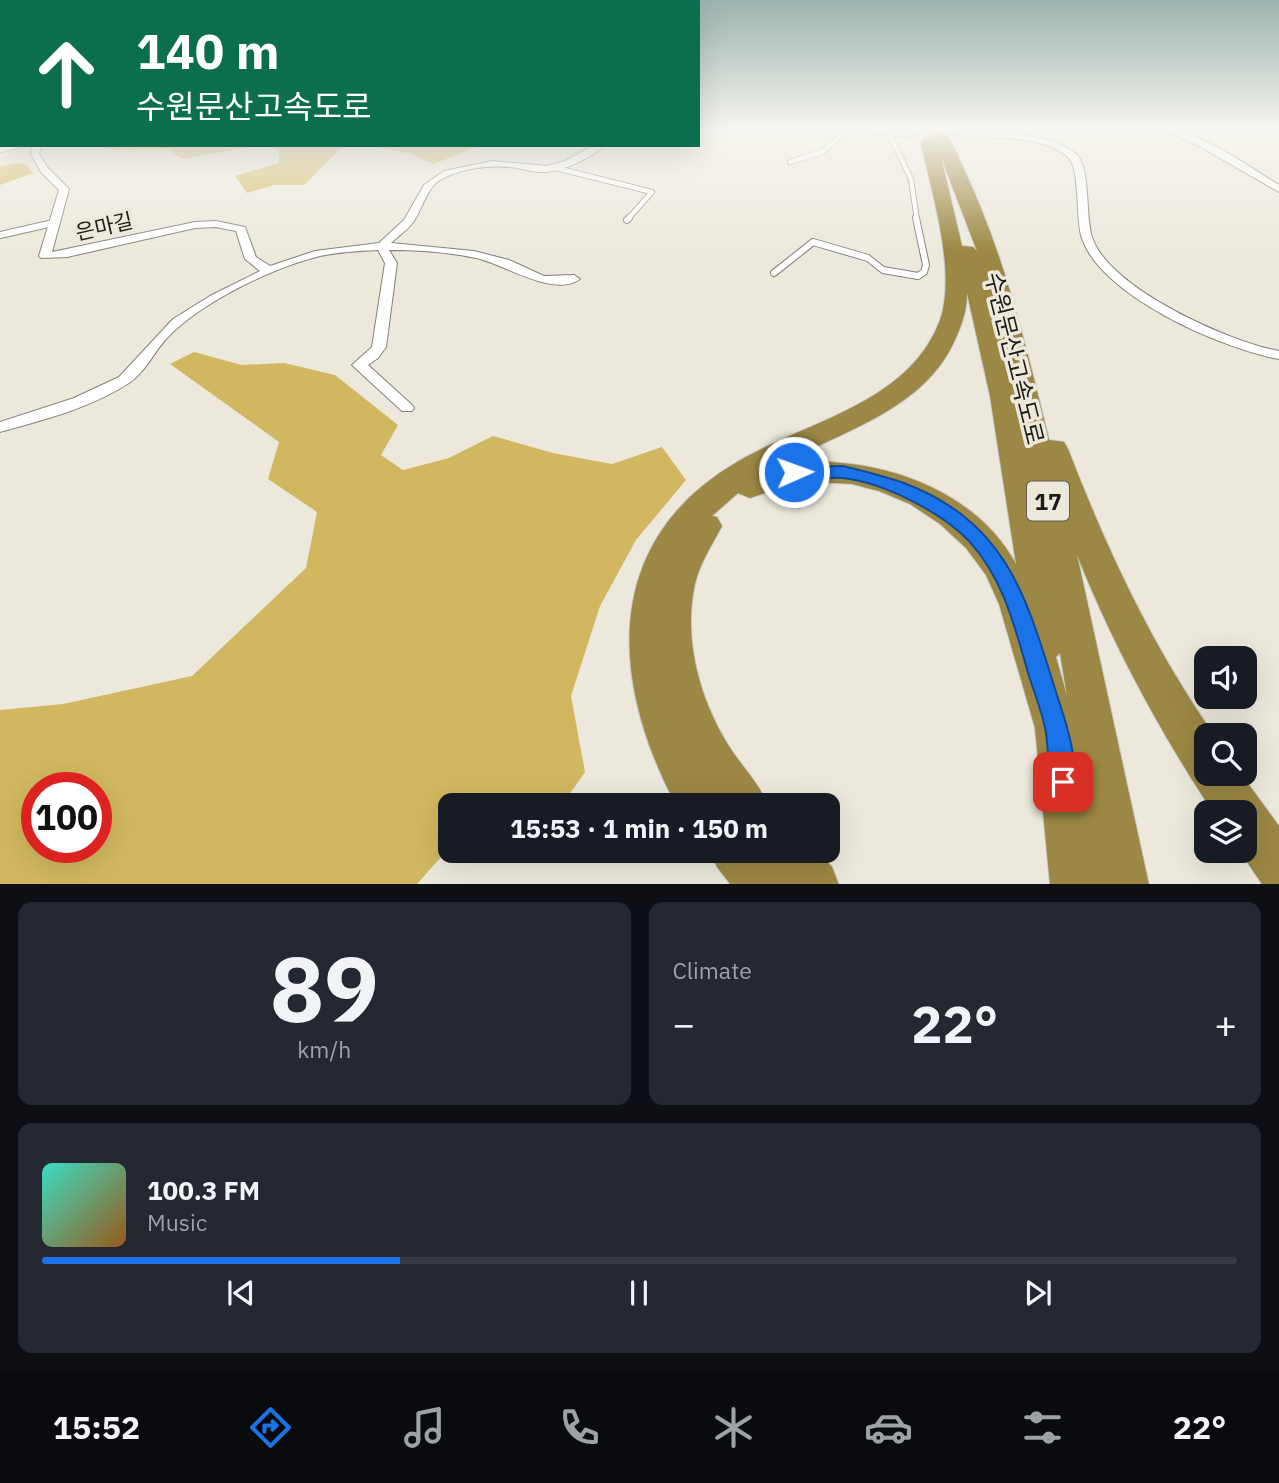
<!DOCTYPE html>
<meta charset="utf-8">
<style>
body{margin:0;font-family:"IBM Plex Sans","Noto Sans KR",sans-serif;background:#242831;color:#f1f3f6;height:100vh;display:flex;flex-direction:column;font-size:26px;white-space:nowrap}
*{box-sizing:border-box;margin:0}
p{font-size:23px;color:#9ea1a6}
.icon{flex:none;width:38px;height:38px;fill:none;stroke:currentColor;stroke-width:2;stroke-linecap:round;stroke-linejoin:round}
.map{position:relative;height:884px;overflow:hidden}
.side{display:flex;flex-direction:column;gap:18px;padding:18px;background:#0d0f14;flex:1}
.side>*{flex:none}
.guide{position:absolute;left:0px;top:0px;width:700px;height:147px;box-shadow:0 7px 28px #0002;background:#0b6e4f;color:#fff;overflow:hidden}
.controls{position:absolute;left:1194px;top:646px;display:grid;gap:14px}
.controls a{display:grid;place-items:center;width:63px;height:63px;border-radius:14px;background:#171b24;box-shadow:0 7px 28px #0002;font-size:35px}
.speed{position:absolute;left:21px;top:772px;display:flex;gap:14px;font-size:35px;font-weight:700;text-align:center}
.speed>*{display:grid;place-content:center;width:91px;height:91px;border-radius:50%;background:#171b24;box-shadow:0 7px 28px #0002;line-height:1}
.speed .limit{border:10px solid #d22;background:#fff;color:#111}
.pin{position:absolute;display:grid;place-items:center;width:60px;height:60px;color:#fff;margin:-30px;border-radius:14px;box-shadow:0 4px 10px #0006}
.me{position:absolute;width:77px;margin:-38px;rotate:88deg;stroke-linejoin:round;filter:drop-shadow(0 0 5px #0008)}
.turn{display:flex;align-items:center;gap:24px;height:147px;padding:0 21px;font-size:32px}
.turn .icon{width:91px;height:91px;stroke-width:2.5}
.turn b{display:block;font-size:49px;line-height:60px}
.big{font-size:52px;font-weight:700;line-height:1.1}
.side .tile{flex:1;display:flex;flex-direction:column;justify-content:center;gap:10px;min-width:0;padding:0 24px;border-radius:14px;background:#242831}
.side .dial{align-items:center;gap:0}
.dial b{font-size:91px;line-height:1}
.song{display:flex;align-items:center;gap:21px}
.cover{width:84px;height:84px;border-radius:10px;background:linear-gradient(135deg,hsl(170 70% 55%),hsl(30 70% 35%))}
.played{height:7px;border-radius:4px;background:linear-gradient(90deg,#1a73e8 30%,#363941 30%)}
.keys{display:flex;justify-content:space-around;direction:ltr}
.heat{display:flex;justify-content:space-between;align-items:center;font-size:38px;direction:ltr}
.side .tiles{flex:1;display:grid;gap:18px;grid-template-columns:1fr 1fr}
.tile:last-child{grid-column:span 2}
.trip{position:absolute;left:438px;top:793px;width:402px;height:70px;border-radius:14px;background:#171b24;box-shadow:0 7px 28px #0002;font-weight:700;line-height:70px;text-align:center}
.dock{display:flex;height:112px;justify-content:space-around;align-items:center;background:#090b0e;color:#9ea1a6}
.dock .icon{width:49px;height:49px}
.dock .current{color:#1a73e8}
.dock b{font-size:32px;color:#f1f3f6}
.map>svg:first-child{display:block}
.forest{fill:#d1b860;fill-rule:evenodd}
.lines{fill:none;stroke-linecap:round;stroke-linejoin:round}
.minor-tunnel{stroke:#c3c0b5;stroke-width:10;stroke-dasharray:10 4.5;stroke-linecap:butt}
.service-far1-casing{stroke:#848075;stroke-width:6}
.service-casing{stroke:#848075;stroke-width:8}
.minor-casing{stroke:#848075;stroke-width:2}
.motorway-casing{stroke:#c9c9c7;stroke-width:2}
.service-far1{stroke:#fff;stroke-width:4.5}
.service{stroke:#fff;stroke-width:6}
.minor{fill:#fff;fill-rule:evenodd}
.motorway{fill:#9c8844;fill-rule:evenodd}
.route{fill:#1a73e8;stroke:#114b97;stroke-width:2}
.labels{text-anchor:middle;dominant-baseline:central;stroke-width:7;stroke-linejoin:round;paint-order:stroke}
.far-street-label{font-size:21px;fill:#1d1c17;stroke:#ece9dc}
.shield{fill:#ece9dc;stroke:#5b5a52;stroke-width:2}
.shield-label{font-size:23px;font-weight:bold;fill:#1d1c17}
.street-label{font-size:24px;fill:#1d1c17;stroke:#ece9dc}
</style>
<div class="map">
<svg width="1279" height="885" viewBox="0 0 1279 885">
<rect width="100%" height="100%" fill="#ece9dc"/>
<g class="forest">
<polygon points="91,145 262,145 182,159 168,149 113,150"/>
<polygon points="266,145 348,145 339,150 304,185 274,185 247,193 235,176 279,163 279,151"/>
<polygon points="369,145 481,145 434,164 411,154"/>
<polygon points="20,163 27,165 33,173 0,185 0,166"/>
<path d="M194 352 242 365 284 363 335 375 398 425 381 455 403 470 449 458 493 436 553 453 612 464 662 447 686 480 636 540 600 606 571 696 585 772 562 805H450V847L417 884H0V710L63 704 192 676 306 568 317 512 268 479 279 442 170 364ZM37 788H96V847H37Z"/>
</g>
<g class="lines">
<polyline class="minor-tunnel" points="908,134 962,133"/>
<g class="service-far1-casing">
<g id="service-far1">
<polyline points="889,133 911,179 917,220"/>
<polyline points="0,150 23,145"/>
<polyline points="790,162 822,152 848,130"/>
<polyline points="556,168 652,192 627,220"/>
</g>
</g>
<g class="service-casing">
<g id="service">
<polyline points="627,220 629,218"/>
<polyline points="0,235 53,223"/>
<polyline points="774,273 813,242 868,258 883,270 918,276 924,272 926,265 916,218"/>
</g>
</g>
<g class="minor-casing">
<g id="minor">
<polygon points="835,128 871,128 912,134 908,137"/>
<path d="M1159 128C1197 128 1247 166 1279 185V192L1199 146Z"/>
<path d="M962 130C994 132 1051 132 1076 154 1091 168 1085 215 1092 237 1108 288 1229 342 1279 351V359C1223 349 1097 295 1081 235 1076 217 1080 167 1068 157 1040 133 993 140 959 135V131Z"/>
<path d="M33 145H41L39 154 48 168 69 189 52 252 195 222 216 221 245 227 256 257 270 266 315 251 379 243 404 220 424 185 444 171 492 161 547 166 565 161 594 145H605C590 158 567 170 546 172 534 173 521 168 509 167 487 165 459 169 440 180 426 189 423 208 414 221 408 230 398 236 391 243L474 251 509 260 544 276 574 275 580 279C554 298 504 264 476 258 448 252 418 250 389 250L397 263 386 347 378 358 368 365 412 405 414 408 412 411H402L352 365 372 347 385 263 378 250C358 251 339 252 320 256 274 267 204 301 170 335 155 349 147 371 129 383 91 408 43 420 0 432V422L74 398 119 377 173 319 210 296 260 271 245 259 236 231 216 227 195 228 67 257 41 258 39 256 59 190 41 172 31 154Z"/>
</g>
</g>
<g class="motorway-casing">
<g id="motorway">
<path d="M939 131C951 134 957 155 962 165 1004 253 1026 345 1049 440L1064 442 1068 449C1107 550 1152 646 1214 735H1206V774H1241L1279 826V885L1262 884 1239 850H1244V812H1213C1160 732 1113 645 1077 555L1149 885H1050L1035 728 999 604 986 575 966 548 940 524 910 504 879 491 852 484 816 482 785 486 750 498 738 493 712 516 717 517 722 526C712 545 700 563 695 584 683 638 699 697 727 743 740 765 758 781 768 805H676C610 680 601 542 737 462 806 421 909 404 940 320 957 270 931 192 921 142ZM941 157 977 251 973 247 962 246ZM967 293 990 396 1016 564C972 484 869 454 784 463 845 430 924 409 955 340 962 324 967 311 967 293ZM1060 653 1067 696 1056 657Z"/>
<polygon points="710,850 816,850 832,867 839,885 731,885 717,867"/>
</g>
</g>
<use href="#service-far1" class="service-far1"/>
<use href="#service" class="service"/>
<use href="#minor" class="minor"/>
<use href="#motorway" class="motorway"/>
</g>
<linearGradient id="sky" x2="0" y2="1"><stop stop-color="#9cb2ae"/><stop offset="0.51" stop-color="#f6f5ef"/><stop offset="1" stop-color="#f6f5ef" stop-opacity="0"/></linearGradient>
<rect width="1279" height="252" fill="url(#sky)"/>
<path class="route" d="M843 466C863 471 884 476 904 483 1008 523 1026 597 1056 692 1064 717 1082 766 1071 791L1063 794 1054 791C1047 773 1049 752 1046 733 1043 714 1035 695 1029 676 1015 628 1004 579 969 541 941 512 883 482 842 478 827 476 794 486 785 472L794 467Z"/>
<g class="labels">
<g class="far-street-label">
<text transform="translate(104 226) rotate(-13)">은마길</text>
</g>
<rect class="shield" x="1027" y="481.5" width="42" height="39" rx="5"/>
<g class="shield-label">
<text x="1048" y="501">17</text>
</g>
<g class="street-label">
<text transform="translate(1015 358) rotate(76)">수원문산고속도로</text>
</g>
</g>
</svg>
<div class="controls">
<a><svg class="icon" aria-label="sound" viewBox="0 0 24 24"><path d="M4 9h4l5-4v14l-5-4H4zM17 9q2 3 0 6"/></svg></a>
<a><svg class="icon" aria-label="search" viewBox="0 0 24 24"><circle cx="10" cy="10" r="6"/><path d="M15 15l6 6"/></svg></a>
<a><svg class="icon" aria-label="layers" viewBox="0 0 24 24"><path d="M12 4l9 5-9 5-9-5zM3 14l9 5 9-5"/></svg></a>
</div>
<div class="speed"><div class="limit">100</div></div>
<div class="pin" style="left:1063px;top:782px;background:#d93025"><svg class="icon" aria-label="arrive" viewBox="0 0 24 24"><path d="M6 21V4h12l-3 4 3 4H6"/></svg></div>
<svg class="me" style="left:794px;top:472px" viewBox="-20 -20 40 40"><circle r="17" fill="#1a73e8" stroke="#fff" stroke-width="3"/><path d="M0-11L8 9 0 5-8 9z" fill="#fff"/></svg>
<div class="trip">15:53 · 1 min · 150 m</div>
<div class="guide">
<div class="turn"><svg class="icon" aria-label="ahead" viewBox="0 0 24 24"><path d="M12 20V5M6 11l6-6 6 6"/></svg><div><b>140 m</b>수원문산고속도로</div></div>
</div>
</div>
<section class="side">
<div class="tiles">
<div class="tile dial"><b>89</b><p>km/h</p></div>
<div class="tile"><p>Climate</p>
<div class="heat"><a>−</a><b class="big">22°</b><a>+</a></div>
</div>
<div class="tile">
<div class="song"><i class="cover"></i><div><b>100.3 FM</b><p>Music</p></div></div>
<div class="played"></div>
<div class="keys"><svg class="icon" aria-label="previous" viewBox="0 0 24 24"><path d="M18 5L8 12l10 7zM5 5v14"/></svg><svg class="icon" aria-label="pause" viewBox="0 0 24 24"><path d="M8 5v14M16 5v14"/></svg><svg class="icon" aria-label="next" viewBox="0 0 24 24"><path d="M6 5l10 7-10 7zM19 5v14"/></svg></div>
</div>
</div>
</section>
<nav class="dock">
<b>15:52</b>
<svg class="icon current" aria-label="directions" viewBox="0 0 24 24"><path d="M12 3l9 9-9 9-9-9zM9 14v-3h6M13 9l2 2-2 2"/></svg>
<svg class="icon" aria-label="music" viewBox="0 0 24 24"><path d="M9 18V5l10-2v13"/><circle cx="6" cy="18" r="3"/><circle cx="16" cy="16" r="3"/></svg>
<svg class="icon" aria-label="phone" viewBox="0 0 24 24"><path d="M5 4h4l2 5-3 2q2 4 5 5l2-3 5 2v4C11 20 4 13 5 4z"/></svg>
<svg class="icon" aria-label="climate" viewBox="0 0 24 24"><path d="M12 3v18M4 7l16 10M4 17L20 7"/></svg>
<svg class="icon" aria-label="car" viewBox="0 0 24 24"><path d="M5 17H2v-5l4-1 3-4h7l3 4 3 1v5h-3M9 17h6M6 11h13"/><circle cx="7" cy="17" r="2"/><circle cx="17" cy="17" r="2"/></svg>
<svg class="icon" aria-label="filters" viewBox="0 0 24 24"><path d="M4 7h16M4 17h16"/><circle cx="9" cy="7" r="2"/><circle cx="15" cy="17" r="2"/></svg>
<b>22°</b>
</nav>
